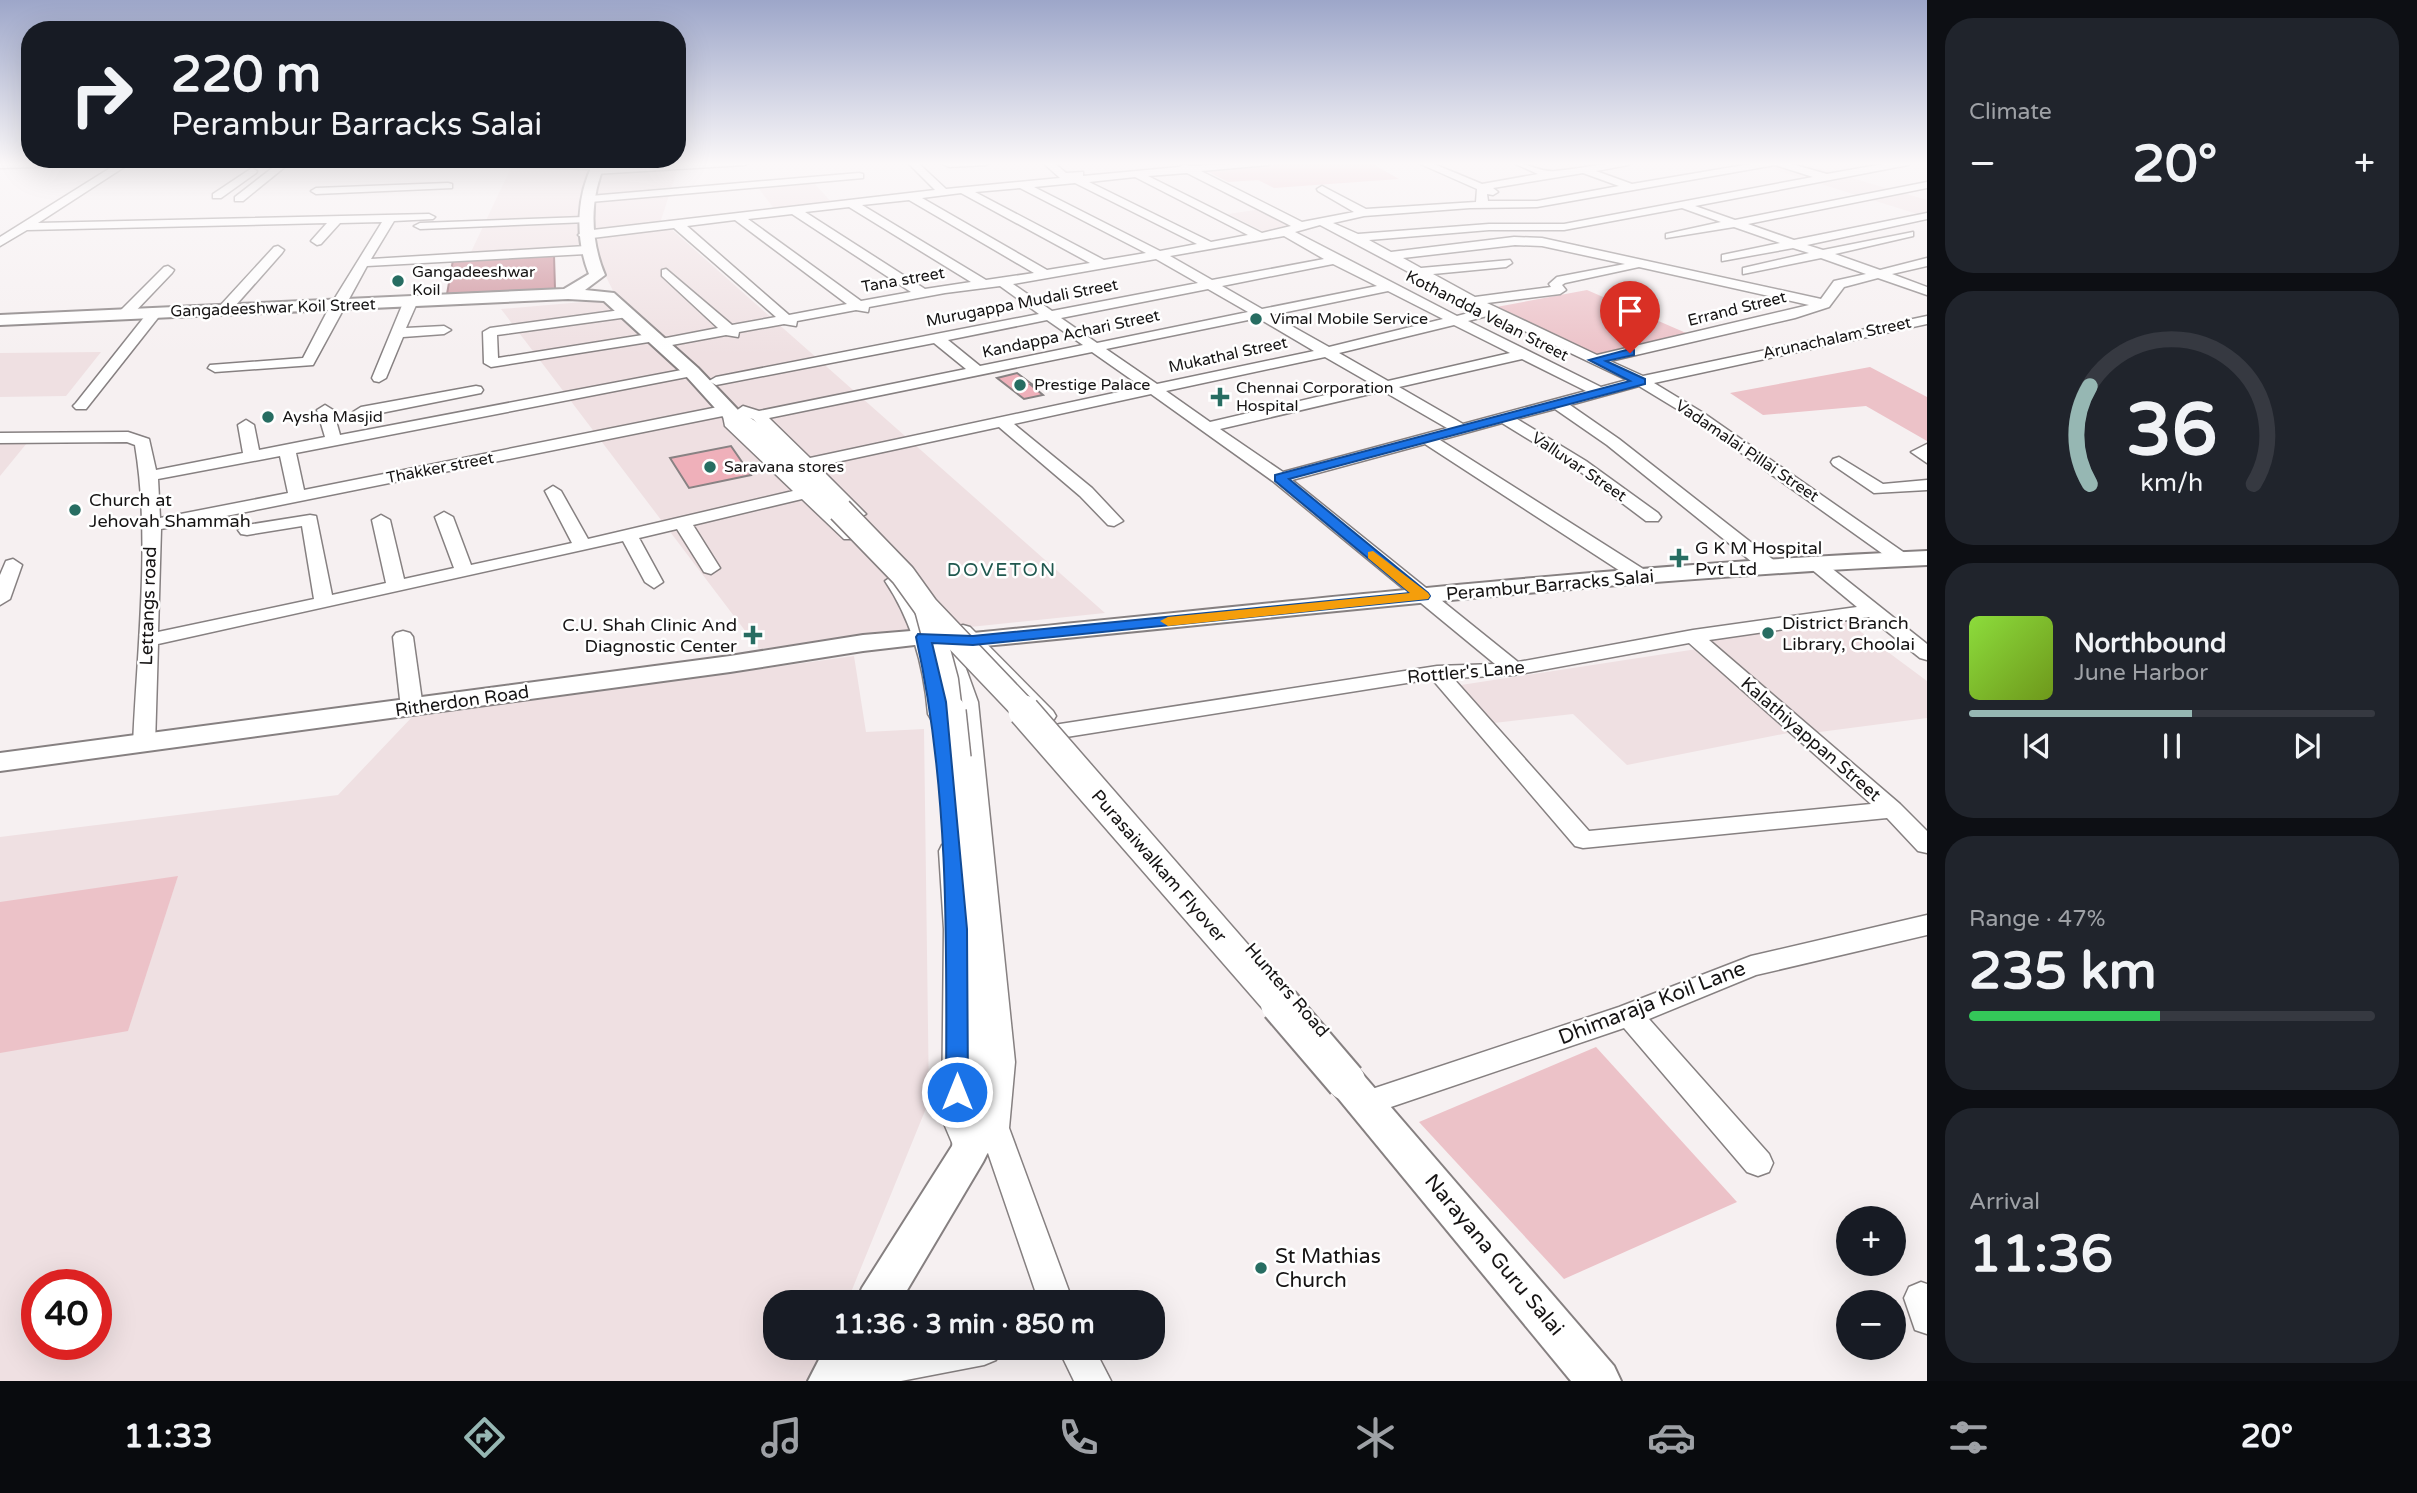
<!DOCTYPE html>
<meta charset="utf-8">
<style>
body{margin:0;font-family:"Varela Round",sans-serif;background:#20242c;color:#f1f3f6;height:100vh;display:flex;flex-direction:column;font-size:26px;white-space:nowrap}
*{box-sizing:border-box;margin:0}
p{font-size:23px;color:#9ea1a6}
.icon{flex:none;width:38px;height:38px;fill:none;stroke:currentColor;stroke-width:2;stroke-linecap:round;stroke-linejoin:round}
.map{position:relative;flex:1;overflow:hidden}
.drawer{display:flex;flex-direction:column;gap:18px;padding:18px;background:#0d0f14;width:490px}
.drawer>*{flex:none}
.hud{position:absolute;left:21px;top:21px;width:665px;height:147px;border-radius:28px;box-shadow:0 7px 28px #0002;background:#171b24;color:#f1f3f6;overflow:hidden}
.controls{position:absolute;left:1836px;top:1206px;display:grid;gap:14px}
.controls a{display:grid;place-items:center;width:70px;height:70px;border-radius:50%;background:#171b24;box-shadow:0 7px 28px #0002;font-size:35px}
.speed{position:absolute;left:21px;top:1269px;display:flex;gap:14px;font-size:35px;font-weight:700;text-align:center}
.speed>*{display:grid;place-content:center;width:91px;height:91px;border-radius:50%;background:#171b24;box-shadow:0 7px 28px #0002;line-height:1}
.speed .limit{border:10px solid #d22;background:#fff;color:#111}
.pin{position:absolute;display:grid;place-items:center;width:60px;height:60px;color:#fff;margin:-72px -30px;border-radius:50% 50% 50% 0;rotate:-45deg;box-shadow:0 0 7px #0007}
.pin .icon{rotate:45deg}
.me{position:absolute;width:77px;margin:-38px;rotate:0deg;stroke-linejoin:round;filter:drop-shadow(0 0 5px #0008)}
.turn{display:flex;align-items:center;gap:24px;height:147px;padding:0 35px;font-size:32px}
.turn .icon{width:91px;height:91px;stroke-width:2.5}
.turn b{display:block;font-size:49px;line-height:60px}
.big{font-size:52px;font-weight:700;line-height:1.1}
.drawer .tile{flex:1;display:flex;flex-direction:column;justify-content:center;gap:10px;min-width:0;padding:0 24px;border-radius:28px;background:#20242c}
.drawer .dial{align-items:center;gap:0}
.dial svg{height:182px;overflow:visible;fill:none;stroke:#363941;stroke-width:7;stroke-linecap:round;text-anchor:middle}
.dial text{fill:#f1f3f6;stroke:none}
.song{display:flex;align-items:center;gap:21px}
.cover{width:84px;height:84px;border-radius:10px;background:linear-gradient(135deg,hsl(90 70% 55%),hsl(80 70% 35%))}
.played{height:7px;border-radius:4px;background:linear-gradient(90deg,#96b7b3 55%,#363941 55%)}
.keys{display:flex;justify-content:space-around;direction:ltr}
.heat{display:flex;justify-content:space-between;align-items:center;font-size:38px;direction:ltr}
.charge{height:10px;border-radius:5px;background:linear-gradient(90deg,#34c759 47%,#363941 0)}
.trip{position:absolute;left:763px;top:1290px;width:402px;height:70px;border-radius:28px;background:#171b24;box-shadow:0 7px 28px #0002;font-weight:700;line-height:70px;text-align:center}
.tabs{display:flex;height:112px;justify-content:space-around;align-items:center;background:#090b0e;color:#9ea1a6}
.tabs .icon{width:49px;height:49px}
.tabs .on{color:#96b7b3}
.tabs b{font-size:32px;color:#f1f3f6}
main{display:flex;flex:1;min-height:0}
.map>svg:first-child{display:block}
.built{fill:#efe0e2;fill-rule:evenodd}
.green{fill:#ecc2c8}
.water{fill:#cd909a;stroke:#966b72;stroke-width:2}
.building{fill:#efb0ba;stroke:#888283;stroke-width:2}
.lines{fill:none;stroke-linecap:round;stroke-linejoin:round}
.minor-casing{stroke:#868081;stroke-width:3}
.major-casing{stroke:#868081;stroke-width:4}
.minor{fill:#fff;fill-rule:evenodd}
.major{fill:#fff;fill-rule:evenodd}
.major-bridge-far2-casing{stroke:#868081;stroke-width:27;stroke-linecap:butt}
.major-bridge-far1-casing{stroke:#868081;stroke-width:34;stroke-linecap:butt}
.major-bridge-casing{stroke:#868081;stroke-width:42;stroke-linecap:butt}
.major-bridge-far2{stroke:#fff;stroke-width:24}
.major-bridge-far1{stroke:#fff;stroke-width:31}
.major-bridge{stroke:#fff;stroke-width:38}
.route{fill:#1a73e8;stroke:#114b97;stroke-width:2}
.slow{fill:#f59e0b}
.poi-dot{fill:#276d62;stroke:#fff;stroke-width:2.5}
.labels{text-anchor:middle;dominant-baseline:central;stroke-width:5;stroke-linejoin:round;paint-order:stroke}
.far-poi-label{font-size:16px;fill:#161414;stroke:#fff;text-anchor:start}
.far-street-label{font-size:16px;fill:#161414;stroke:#fff}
.poi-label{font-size:18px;fill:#161414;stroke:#fff;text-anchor:start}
.street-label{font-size:18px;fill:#161414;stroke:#fff}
.neighbourhood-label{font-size:19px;letter-spacing:2px;fill:#20584f;stroke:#fff}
.near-street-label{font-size:21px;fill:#161414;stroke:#fff}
.near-poi-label{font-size:21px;fill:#161414;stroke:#fff;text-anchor:start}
</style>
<main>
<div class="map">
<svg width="1927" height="1381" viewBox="0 0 1927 1381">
<rect width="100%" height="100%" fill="#f6f0f1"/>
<g class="built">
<polygon points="517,162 680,162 661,220 1105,613 759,649 501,309 617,299 591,246 471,252 508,174"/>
<polygon points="1750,162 1797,162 1927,200 1927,217"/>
<polygon points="814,183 833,204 776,211 759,189"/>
<polygon points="1262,209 1299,227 1266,233 1228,214"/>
<polygon points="101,352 66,396 0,397 0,353"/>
<polygon points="31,438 0,476 0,439"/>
<polygon points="1842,618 1927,681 1927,718 1812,733 1701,638"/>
<polygon points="1697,649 1788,733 1627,765 1573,714 1494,723 1461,685"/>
<path d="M854 656 866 732 924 729 929 1101 847 1302H775V1348H829L815 1381H0V837L338 795 412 717ZM37 1284H96V1344H37Z"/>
</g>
<g class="green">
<polygon points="1371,163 1399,179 1274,188 1258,180 1228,182 1205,170 1280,164"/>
<polygon points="1587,290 1693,336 1594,358 1491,308"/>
<polygon points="1870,367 1927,397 1927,441 1866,406 1763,415 1730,393"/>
<polygon points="178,876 128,1031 0,1053 0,902"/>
<polygon points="1596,1047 1737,1202 1564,1279 1419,1122"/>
</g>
<polygon class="water" points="554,255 555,289 447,294 453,260"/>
<g class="building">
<polygon points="1017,373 1033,385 1031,385 1043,395 1024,399 997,378"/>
<polygon points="731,446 751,475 689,488 670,458"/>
</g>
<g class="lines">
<g class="minor-casing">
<g id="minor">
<polygon points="0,162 132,162 38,223 429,214 435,217 433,219 394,221 371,259 586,246 592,250 586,254 367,266 313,365 215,372 208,368 210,365 303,358 330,306 382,222 340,223 321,244 317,245 311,241 327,223 27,230 0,246 0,237 115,165 0,168"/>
<polygon points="280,162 291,162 243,201 235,201 235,197"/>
<polygon points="440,162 598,163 602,167 700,162 750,162 745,165 594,174 590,173 590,169 445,165"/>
<path d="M907 162H917L946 189 1060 178 1042 162H1053L1066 173 1083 172V176L1179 167 1184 164 1190 166 1273 162 1268 165 1201 171 1302 222 1354 212 1318 191 1317 189 1322 186 1366 209 1476 202 1477 189 1416 162H1429L1482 184 1538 174 1511 162C1526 162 1541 173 1555 171 1581 169 1606 162 1633 162L1628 165 1596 171 1632 184 1762 162H1784L1827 174 1894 162H1913L1908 165 1695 206 1735 220 1927 182V188L1748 224 1794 240 1927 213V219L1807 245 1823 250 1913 232V236L1835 254 1880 270 1927 258V266L1892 274 1927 287V295L1878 278 1844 287 1829 307 1795 318 1610 361 1643 376 1927 316V324L1654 383 1705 414 1909 556 1912 560 1909 564H1897L1695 420 1639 386 1570 405 1619 439 1776 562 1778 566 1776 570H1762L1607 445 1555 409 1517 419 1586 461 1658 513 1661 517 1658 521H1646L1574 467 1502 423 1440 440 1648 572 1650 576 1648 580H1634L1425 444 1292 480 1518 662 1693 630 1857 607 1804 563 1806 559H1820L1927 644V660L1920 658 1869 617 1709 640 1900 804 1927 831V853L1918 851 1887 818 1583 848 1575 846 1432 679 1060 738 1052 736 1049 731 1052 726 1060 724 1437 666 1495 664 1274 482 1151 394 1014 424 1092 488 1123 521 1114 526 1108 525 1080 496 999 427 818 466 866 514 857 519 851 518 753 419 739 415V422L856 531 859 535 856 539H844L802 499 693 525 720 568 711 574 704 572 677 529 639 538 663 582 654 588 645 582 623 541 158 644 155 745 152 750H136L133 745C137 649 151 540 135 445L127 442 0 443V433L128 432 149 439 156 470 243 453 238 425 246 420 254 425 259 450 325 437 317 410 325 405 333 410 340 435 692 368 699 372 692 376 296 453 304 490 728 405 736 411 743 406 759 411 966 369 934 343 716 385 709 381 716 377 1039 314 1000 286 945 293 869 307 868 312 856 310 797 321 796 326 784 324 739 332 738 337 726 335 661 347 656 346 655 341 491 367 484 363 483 332 490 328 628 309 635 313 628 317 497 335 498 358 655 333 660 334 661 339 718 328 662 276V270L666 269 732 325 776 317 674 228 584 239 578 235 584 231 935 190ZM1775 165 1813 177 1564 224H1489L1358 234 1333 223 1364 216 1470 208 1537 207ZM1187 173 1291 226 1262 233 1148 176ZM1583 173 1619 186 1537 201H1488L1487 194 1493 195 1498 192 1493 188ZM1135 177 1248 235 1211 242 1089 182ZM1075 183 1197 244 1160 251 1034 187ZM1020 188 1146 253 1104 260 975 192ZM961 193 1090 263 1047 270 922 198ZM909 200 1034 273 986 280 862 205ZM849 207 971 282 925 289 805 212ZM1682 208 1721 222 1666 234V238L1734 227 1780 243 1722 255V261L1793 248 1809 253 1743 268V274L1821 258 1866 274 1834 281 1821 299 1542 238 1514 237 1391 252 1369 240 1489 230H1564ZM792 214 911 292 861 301 748 219ZM735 220 847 304 789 315 687 226ZM1320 225 1480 310 1457 316 1295 232ZM1284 236 1324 259 1212 280 1170 256ZM1515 245 1542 246 1625 264 1557 277 1549 284 1551 287 1475 297 1433 274 1506 267 1512 263 1510 260 1421 268 1403 258ZM1156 259 1198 283 1052 311 1013 284ZM1333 264 1377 286 1262 309 1222 286ZM1639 267 1809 305 1597 355 1487 303 1560 294 1566 290 1562 285 1565 283ZM1208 289 1248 312 1097 343 1061 318ZM1388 291 1443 319 1329 347 1272 315ZM1491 315 1627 380 1601 387 1468 321ZM1258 318 1314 351 1157 384 1106 349ZM1047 320 1083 345 980 366 948 340ZM1454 325 1510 353 1388 381 1339 353ZM1092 352 1142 387 810 458 769 418ZM1325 357 1372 384 1210 422 1166 391ZM1522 359 1586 391 1463 424 1399 387ZM1383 391 1447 428 1283 472 1220 429ZM723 416 725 426 793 491 588 539 561 491 553 486 545 491 572 543 471 565 453 517 444 512 435 517 454 568 404 579 390 520 381 515 372 520 386 583 332 595 316 516 310 515 247 525 238 530 241 534 247 535 302 526 314 599 158 632 161 529ZM280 456 288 493 160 518 158 479ZM1689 643 1871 804 1589 831 1453 678 1514 675Z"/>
<polygon points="939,162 991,162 986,165 949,167"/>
<polygon points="252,168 257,171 256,173 221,198 213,198 213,194"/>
<polygon points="859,173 863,174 863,178 590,202 584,199 590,196"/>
<polygon points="448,183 452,184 452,188 316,194 311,191 316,188"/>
<polygon points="584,217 590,220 588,222 420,229 414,226 420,223"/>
<polygon points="278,246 284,250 282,253 228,314 218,314 218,308 274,247"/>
<polygon points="168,266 174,270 172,273 129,318 119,318 119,312 164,267"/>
<polygon points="410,299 417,303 406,328 444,326 451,330 444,334 403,337 386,378 379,382 374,381 372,378 403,303"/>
<polygon points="154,310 161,314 86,409 76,409 73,406 76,403 149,311"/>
<polygon points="476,386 481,387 483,390 481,393 361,417 353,412 361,407"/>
<polygon points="1927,444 1927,463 1911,452"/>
<polygon points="1839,457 1883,484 1927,480 1927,490 1874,493 1833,465 1831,462 1833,459"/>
<polygon points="13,559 22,565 10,599 0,605 0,575 6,561"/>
<path d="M894 575 901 577C925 612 940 650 947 692 949 701 952 711 947 719H931L928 714C924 666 912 621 885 581Z"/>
<polygon points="963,625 970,627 1053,711 1056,716 1053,721 1037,721 956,635 953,631 956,627"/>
<polygon points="403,631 410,633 413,637 423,708 420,713 404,713 401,708 393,637 396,633"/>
<polygon points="946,635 953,637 956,641 978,702 1015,1062 1009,1128 1073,1302 1039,1302 988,1153 970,1163 959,1159 942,1119 944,929 939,851 942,845 951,843 960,845 963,851 970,929 972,1119 975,1126 980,1122 987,1062 956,702 936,641 939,637"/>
<polygon points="1927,915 1927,935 1756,975 1649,1019 1769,1154 1773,1163 1769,1172 1758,1176 1747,1172 1624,1028 1382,1110 1372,1107 1367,1098 1372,1089 1619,1007 1751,956"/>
<polygon points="1921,1282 1927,1284 1927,1334 1915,1330 1904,1298 1909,1287"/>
<polygon points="896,1348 1001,1348 996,1360 984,1365 901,1381 815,1381 814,1377 819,1365 831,1360"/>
<polygon points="1058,1348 1094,1348 1111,1381 1074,1381"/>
</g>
</g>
<g class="major-casing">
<g id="major">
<path d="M594 162H606C589 197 590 240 605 275L585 290 614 293 698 368 738 410 758 423 848 505 851 510 848 515H832L744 431 724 418 686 376 604 301 568 299 0 325V315L564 289 589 274C575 239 576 196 594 162Z"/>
<path d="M1927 551V565C1608 579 1291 617 973 647L946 648 923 644 863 651 730 672 0 771V753L730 656 863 635 923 630 946 634 973 633C1291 602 1608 565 1927 551Z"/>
<polygon points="955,749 965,752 969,758 987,898 997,1100 989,1150 983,1162 900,1302 856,1302 862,1288 952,1146 961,1100 955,898 941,758 945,752"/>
<polygon points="1346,1066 1359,1070 1614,1366 1621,1381 1571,1381 1333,1092 1328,1081 1333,1070"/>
<polygon points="825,1348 870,1348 854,1381 808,1381"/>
</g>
</g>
<use href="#minor" class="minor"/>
<use href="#major" class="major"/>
<g class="major-bridge-far2-casing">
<g id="major-bridge-far2">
<polyline points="840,510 903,575 926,607 1026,712"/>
<polyline points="927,609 946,680 950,712"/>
</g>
</g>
<g class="major-bridge-far1-casing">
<g id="major-bridge-far1">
<polyline points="950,711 955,758"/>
<polyline points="1024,711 1281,1006"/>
</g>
</g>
<g class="major-bridge-casing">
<polyline id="major-bridge" points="1280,1004 1346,1081"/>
</g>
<use href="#major-bridge-far2" class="major-bridge-far2"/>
<use href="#major-bridge-far1" class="major-bridge-far1"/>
<use href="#major-bridge" class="major-bridge"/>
</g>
<linearGradient id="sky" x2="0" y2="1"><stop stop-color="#9da6c9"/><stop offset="0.46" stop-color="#fbf8f9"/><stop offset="1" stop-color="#fbf8f9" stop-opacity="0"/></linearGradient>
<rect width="1927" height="355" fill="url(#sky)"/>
<path class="route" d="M1630 349 1634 350V355L1606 361 1645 379V384L1289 479 1428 593 1430 596 1428 599 973 645 932 643 946 702 967 929 968 1092 965 1099 957 1101 949 1099 946 1092C947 941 949 785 916 637L918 634 973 636 1410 593 1275 481V475L1630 381 1589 360Z"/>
<polygon class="slow" points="1373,551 1428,593 1430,596 1428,599 1168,626 1160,621 1168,617 1410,593 1368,558 1368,552"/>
<g class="poi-dot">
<circle cx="398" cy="281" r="7"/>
<circle cx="1256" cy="319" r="7"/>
<circle cx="1020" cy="385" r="7"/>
<path d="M1216.5 386.5h7v7h7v7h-7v7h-7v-7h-7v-7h7z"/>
<circle cx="268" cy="417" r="7"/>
<circle cx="710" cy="467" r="7"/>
<circle cx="75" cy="510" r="7"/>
<path d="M1675.5 547.5h7v7h7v7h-7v7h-7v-7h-7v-7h7z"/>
<circle cx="1768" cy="633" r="7"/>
<path d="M749.5 624.5h7v7h7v7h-7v7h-7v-7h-7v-7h7z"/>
<circle cx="1261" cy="1268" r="7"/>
</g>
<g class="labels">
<g class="far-poi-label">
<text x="412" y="272">Gangadeeshwar<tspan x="412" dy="18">Koil</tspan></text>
<text x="1270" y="319">Vimal Mobile Service</text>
<text x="1034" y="385">Prestige Palace</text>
<text x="1236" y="388">Chennai Corporation<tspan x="1236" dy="18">Hospital</tspan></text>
<text x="282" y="417">Aysha Masjid</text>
<text x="724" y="467">Saravana stores</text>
</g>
<g class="far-street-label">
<text transform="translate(903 280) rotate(-10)">Tana street</text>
<text transform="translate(1022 303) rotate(-11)">Murugappa Mudali Street</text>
<text transform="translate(273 308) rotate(-2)">Gangadeeshwar Koil Street</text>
<text transform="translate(1737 309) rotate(-14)">Errand Street</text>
<text transform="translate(1487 316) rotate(27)">Kothandda Velan Street</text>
<text transform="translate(1071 334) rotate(-12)">Kandappa Achari Street</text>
<text transform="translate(1837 338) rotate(-12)">Arunachalam Street</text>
<text transform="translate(1228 355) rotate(-12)">Mukathal Street</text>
<text transform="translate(1747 451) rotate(34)">Vadamalai Pillai Street</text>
<text transform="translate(1579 467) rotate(34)">Valluvar Street</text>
<text transform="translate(440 468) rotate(-11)">Thakker street</text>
</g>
<g class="poi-label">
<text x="89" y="500">Church at<tspan x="89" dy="21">Jehovah Shammah</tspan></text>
<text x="1695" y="548">G K M Hospital<tspan x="1695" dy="21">Pvt Ltd</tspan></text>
<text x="1782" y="623">District Branch<tspan x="1782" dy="21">Library, Choolai</tspan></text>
<text x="737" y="625" text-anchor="end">C.U. Shah Clinic And<tspan x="737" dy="21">Diagnostic Center</tspan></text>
</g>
<g class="street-label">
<text transform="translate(1550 585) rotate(-5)">Perambur Barracks Salai</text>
<text transform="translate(148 606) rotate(-88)">Lettangs road</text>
<text transform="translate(1466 672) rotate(-5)">Rottler's Lane</text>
<text transform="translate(462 701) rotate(-8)">Ritherdon Road</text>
<text transform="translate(1811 739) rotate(41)">Kalathiyappan Street</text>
<text transform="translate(1159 866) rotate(49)">Purasaiwalkam Flyover</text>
<text transform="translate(1287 990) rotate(49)">Hunters Road</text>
</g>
<g class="neighbourhood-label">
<text x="1002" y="570">DOVETON</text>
</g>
<g class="near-street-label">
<text transform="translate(1652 1003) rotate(-21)">Dhimaraja Koil Lane</text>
<text transform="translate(1494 1255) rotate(50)">Narayana Guru Salai</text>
</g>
<g class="near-poi-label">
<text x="1275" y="1256">St Mathias<tspan x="1275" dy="24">Church</tspan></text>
</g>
</g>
</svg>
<div class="controls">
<a>+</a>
<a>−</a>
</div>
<div class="speed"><div class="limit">40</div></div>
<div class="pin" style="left:1630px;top:353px;background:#d93025"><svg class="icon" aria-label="arrive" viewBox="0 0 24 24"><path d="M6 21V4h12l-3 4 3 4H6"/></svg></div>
<svg class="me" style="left:957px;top:1092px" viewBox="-20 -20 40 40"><circle r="17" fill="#1a73e8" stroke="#fff" stroke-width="3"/><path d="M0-11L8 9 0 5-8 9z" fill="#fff"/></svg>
<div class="trip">11:36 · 3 min · 850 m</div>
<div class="hud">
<div class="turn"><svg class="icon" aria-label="right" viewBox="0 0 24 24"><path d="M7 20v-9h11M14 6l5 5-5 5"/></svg><div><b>220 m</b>Perambur Barracks Salai</div></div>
</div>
</div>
<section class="drawer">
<div class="tile"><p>Climate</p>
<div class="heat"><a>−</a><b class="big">20°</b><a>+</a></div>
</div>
<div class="tile dial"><svg viewBox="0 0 100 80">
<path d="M14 69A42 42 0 1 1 86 69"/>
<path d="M14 69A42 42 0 0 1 14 26" stroke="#96b7b3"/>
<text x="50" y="56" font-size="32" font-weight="700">36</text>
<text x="50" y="72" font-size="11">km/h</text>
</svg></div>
<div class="tile">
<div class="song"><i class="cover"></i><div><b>Northbound</b><p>June Harbor</p></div></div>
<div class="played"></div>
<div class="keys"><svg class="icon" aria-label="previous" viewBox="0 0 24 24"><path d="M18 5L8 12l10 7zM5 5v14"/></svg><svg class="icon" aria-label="pause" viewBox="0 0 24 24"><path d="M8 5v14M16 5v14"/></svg><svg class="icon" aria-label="next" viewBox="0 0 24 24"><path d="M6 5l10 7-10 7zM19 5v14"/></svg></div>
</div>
<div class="tile"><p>Range · 47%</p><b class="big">235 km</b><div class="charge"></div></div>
<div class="tile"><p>Arrival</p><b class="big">11:36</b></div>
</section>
</main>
<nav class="tabs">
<b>11:33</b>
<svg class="icon on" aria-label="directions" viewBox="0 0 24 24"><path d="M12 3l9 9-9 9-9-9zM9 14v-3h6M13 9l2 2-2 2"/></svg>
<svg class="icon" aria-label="music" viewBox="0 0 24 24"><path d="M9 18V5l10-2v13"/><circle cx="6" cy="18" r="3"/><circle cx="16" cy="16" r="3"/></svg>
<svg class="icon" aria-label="phone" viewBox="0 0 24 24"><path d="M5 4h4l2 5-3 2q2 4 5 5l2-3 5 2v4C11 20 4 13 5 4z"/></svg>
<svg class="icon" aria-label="climate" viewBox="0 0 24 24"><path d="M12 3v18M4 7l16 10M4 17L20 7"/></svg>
<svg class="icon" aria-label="car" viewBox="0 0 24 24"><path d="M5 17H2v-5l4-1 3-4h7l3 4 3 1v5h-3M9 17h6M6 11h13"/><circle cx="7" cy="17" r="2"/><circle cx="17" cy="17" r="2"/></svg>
<svg class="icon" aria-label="filters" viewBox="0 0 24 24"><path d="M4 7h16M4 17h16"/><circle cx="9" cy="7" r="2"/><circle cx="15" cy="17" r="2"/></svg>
<b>20°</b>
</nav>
